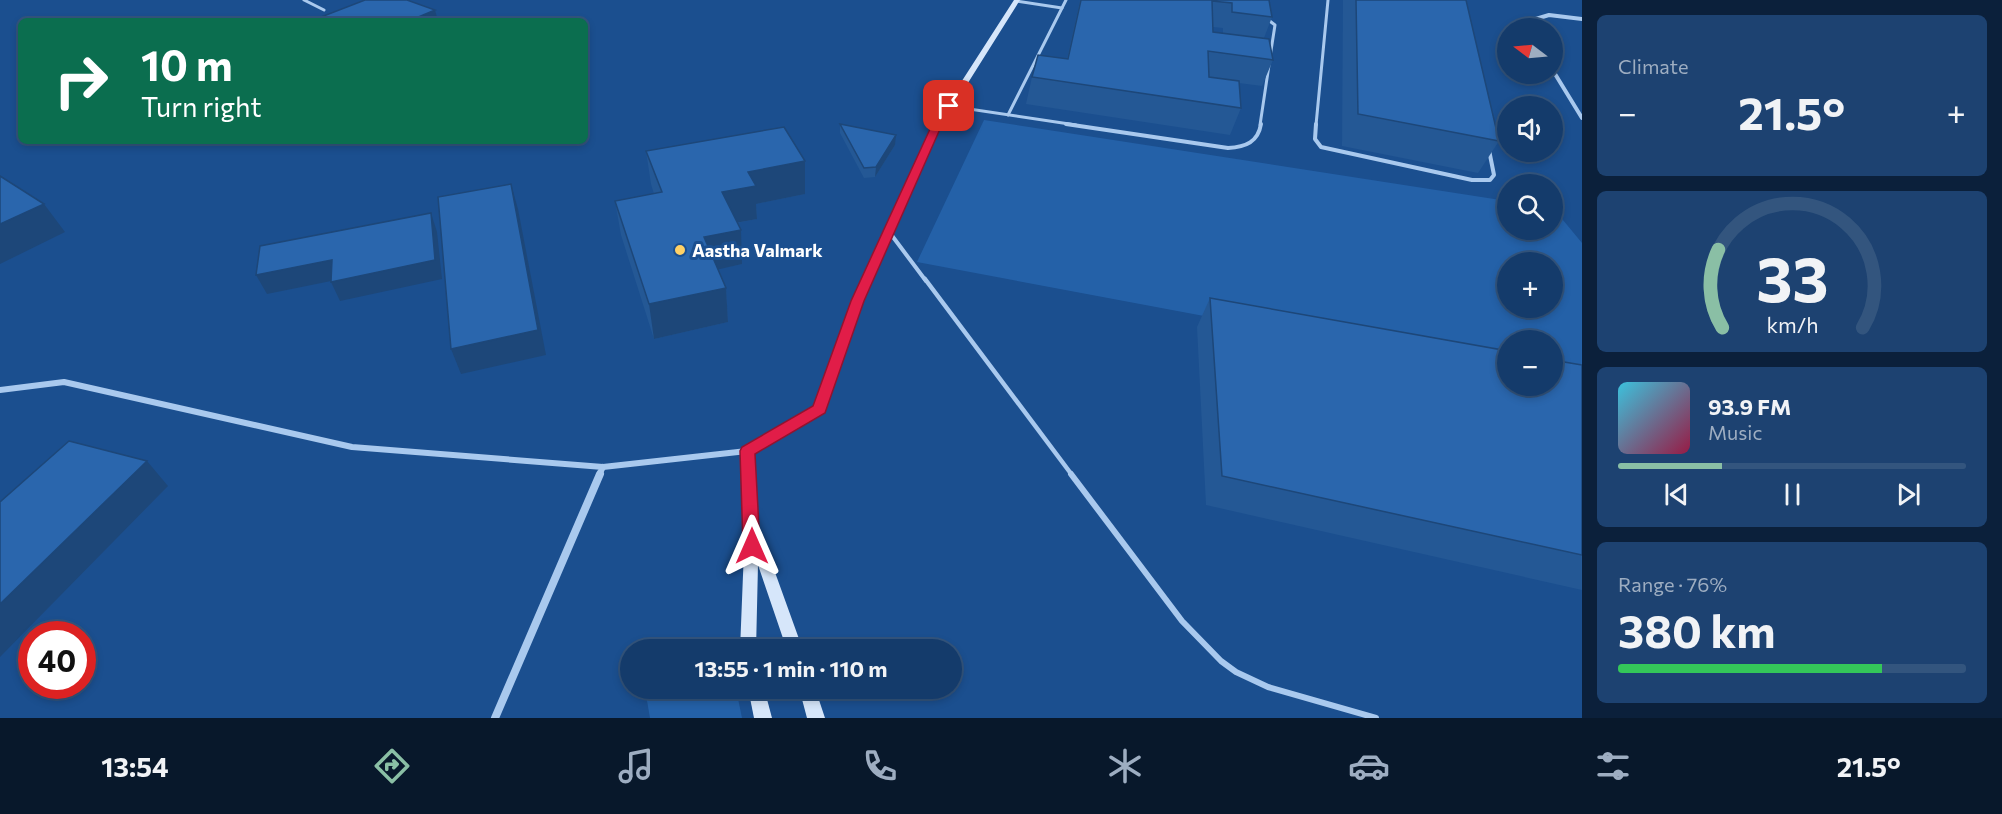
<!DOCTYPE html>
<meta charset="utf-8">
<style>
body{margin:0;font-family:Commissioner,sans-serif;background:#1d4271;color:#f1f3f6;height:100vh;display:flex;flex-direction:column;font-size:22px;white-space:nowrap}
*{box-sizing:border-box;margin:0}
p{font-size:20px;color:#9dadc1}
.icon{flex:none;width:33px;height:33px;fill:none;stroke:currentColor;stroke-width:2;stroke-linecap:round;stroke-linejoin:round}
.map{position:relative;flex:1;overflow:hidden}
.panel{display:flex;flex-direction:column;gap:15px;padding:15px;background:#0b203b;width:420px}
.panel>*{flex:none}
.guide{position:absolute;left:18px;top:18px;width:570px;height:126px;border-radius:9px;box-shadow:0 3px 9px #0003,0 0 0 2px #33557e;background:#0b6e4f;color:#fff;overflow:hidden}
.needle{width:39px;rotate:286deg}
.fabs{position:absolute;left:1497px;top:18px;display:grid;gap:12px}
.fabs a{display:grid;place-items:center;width:66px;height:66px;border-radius:50%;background:#143b6b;box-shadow:0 3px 9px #0003,0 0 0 2px #33557e;font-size:30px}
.speed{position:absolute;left:18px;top:621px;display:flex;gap:12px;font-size:30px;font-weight:700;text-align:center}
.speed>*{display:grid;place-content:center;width:78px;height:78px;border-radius:50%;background:#143b6b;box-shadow:0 3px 9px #0003,0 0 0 2px #33557e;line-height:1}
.speed .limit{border:9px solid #d22;background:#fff;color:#111}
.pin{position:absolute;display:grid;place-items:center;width:51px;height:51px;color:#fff;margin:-26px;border-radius:12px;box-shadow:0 3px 9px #0006}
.me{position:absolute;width:66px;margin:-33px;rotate:0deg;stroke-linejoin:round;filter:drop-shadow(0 0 4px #0008)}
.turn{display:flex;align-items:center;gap:21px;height:126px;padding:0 24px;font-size:27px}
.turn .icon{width:78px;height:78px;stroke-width:2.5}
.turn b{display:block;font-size:42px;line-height:51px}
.big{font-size:45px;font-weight:700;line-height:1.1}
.panel .tile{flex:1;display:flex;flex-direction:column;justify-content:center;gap:9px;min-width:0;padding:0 21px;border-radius:9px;background:#1d4271}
.panel .dial{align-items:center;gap:0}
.dial svg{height:156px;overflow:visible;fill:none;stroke:#33557e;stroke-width:7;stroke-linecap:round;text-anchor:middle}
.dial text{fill:#f1f3f6;stroke:none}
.song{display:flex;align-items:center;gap:18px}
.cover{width:72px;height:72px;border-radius:9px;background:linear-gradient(135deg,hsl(190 70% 55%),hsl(340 70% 35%))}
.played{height:6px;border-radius:3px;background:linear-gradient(90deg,#8abfa5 30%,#33557e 30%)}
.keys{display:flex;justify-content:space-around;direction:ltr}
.heat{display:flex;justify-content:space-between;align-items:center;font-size:33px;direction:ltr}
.charge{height:9px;border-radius:4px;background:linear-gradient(90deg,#34c759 76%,#33557e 0)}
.trip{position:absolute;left:620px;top:639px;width:342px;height:60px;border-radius:30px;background:#143b6b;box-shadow:0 3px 9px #0003,0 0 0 2px #33557e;font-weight:700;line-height:60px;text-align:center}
.dock{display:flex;height:96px;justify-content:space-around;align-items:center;background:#08182b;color:#9dadc1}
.dock .icon{width:42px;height:42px}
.dock .active{color:#8abfa5}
.dock b{font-size:27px;color:#f1f3f6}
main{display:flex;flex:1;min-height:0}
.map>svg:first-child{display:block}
.green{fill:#2461a8;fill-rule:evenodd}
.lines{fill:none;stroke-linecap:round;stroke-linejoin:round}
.lane-far3{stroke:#a9c9ee;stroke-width:3}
.lane-far2{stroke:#a9c9ee;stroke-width:4}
.lane-far1{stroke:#a9c9ee;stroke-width:4.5}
.lane{stroke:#a9c9ee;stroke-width:6}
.street-far2{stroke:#a9c9ee;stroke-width:4}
.street-far1{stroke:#a9c9ee;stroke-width:6}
.street{stroke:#a9c9ee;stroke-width:8}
.secondary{fill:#d6e6fa;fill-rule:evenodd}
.wall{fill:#245895;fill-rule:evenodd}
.shaded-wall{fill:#1d4779}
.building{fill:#2a66ad;stroke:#1d4779;stroke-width:1.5}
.route{fill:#e11d48;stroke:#92132f;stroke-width:1.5}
.poi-dot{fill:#ffd166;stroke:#1b4f8f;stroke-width:2}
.labels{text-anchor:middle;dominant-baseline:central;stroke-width:6;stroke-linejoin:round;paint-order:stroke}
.poi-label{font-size:18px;font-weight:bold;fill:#fff;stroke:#1b4f8f;text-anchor:start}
</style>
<main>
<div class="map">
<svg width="1582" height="718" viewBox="0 0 1582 718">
<rect width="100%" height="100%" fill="#1b4f8f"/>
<g class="green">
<path d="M984 120 1507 201 1508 230H1552L1553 208 1582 243V387L1553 381 1552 340H1508L1507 373 917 262ZM1508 262H1552V308H1508Z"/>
<polygon points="645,689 736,689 742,718 650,718"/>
</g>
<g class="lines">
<g class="lane-far3">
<polyline points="304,0 324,10"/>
<polyline points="1016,1 1062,8"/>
<polyline points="1267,19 1275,25 1270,57"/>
<polyline points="949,106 1076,125"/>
<polyline points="1008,115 1066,0"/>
<polyline points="1260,125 1269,65"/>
<polyline points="1316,125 1328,0"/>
</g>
<g class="lane-far2">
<path d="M1066 124 1228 148C1246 147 1258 142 1261 124"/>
<polyline points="1316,124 1315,139 1321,147 1472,180 1490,180 1494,175 1489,150"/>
<polyline points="890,233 926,281"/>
</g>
<polyline class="lane-far1" points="925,279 1072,475"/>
<polyline class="lane" points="1071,474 1182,621 1221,661 1236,672 1268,687 1376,718"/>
<g class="street-far2">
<polyline points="1529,28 1529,21 1549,15 1582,19"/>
<polyline points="1552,69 1582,118"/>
</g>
<g class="street-far1">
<polyline points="0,390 64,382 352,447 603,467 747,451"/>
<polyline points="599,475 603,467"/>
</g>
<polyline class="street" points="495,718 600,474"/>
<g class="secondary">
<polygon points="1014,0 1020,0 939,129 864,301 823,412 754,453 759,528 803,650 787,650 758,565 756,650 740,650 745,525 740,451 742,447 814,406 852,301 931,129"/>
<polygon points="748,688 764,688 772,718 754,718"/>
<polygon points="799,688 815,688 825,718 807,718"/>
</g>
</g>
<g class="wall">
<path d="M1080 0H1269L1272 17 1264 38 1273 60 1262 86 1239 83 1241 108 1230 135 1026 104 1032 77 1067 59ZM1213 27 1223 28V33L1213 32Z"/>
<polygon points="1343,0 1466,0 1499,141 1478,173 1342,146"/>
<polygon points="840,124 895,145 875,177 864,178 840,133"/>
<polygon points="646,151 805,161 805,194 756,204 757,219 737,223 742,264 718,269 726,288 728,322 654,339 621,235 615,201 654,194 651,184"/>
<polygon points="1210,298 1582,365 1582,590 1206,505 1197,327"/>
</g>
<g class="shaded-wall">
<polygon points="435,10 438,21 409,21"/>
<polygon points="896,135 895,145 875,177 876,167"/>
<polygon points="805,161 805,194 756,204 757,219 724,225 722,192 748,172"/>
<polygon points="511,184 518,209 546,355 461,374 451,349"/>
<polygon points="44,204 65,232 0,264 0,224"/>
<polygon points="431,213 437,232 442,279 340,301 331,282"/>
<polygon points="741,230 742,264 707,272 704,237"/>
<polygon points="332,260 341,279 267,294 256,275"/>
<polygon points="726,288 728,322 654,339 649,304"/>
<polygon points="147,461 168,486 0,657 0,604"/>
</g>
<g class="building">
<polygon points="365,0 407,0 435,10 409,21 331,21 321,17"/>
<polygon points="1081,0 1269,0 1272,17 1232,12 1232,3 1212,1 1213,32 1269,39 1273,60 1208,51 1209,77 1239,81 1241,108 1032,77 1038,55 1068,59"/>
<polygon points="1356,0 1466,0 1499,141 1358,114"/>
<polygon points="840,124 896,135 876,167 864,168"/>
<polygon points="784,127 805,161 748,172 756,186 722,192 741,230 704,237 726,288 649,304 615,201 662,192 646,151"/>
<polygon points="0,176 44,204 0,224"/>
<polygon points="511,184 538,330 451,349 438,197"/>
<polygon points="431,213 435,260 331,282 332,260 256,275 260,246"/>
<polygon points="1210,298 1508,351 1508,386 1552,386 1552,360 1582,365 1582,555 1222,476"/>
<polygon points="69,441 147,461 0,604 0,502"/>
</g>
<polygon class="route" points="949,103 954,106 940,129 864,301 825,413 755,454 760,546 757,551 752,553 746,551 743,546 740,451 742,447 813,406 851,301 930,129 946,104"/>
<circle class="poi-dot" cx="680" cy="250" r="6"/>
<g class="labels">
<g class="poi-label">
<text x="692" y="250">Aastha Valmark</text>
</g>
</g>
</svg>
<div class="fabs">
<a><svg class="needle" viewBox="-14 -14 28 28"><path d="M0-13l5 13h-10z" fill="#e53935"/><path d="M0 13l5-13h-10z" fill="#9dadc1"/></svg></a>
<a><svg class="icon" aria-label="sound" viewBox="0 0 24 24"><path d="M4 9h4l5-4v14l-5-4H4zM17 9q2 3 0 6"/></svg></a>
<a><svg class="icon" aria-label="search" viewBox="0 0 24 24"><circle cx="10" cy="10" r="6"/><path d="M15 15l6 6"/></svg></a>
<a>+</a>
<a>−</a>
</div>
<div class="speed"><div class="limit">40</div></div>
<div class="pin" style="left:949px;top:106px;background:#d93025"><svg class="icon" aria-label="arrive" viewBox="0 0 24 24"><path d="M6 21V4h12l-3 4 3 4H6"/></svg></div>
<svg class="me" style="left:752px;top:546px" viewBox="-20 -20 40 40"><path d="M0-17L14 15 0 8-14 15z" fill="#e11d48" stroke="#fff" stroke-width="4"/></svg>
<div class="trip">13:55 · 1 min · 110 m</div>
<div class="guide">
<div class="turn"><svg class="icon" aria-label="right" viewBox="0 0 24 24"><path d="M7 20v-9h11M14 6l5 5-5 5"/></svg><div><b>10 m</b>Turn right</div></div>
</div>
</div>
<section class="panel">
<div class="tile"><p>Climate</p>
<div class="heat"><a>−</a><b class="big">21.5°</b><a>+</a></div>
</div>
<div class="tile dial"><svg viewBox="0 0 100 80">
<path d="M14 69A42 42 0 1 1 86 69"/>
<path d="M14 69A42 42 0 0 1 12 29" stroke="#8abfa5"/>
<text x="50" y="56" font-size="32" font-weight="700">33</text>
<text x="50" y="72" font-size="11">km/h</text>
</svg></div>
<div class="tile">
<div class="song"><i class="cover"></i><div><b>93.9 FM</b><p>Music</p></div></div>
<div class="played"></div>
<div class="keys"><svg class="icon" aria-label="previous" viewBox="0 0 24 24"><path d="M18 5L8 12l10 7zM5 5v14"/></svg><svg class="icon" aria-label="pause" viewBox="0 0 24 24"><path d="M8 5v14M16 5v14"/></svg><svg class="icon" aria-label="next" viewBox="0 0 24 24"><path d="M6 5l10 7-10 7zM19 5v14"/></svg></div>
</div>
<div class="tile"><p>Range · 76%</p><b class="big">380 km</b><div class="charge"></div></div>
</section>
</main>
<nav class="dock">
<b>13:54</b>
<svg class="icon active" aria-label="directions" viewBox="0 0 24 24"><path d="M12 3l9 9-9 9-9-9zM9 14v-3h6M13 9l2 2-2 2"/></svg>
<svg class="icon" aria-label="music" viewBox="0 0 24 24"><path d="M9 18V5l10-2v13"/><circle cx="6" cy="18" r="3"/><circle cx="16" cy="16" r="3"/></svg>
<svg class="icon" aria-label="phone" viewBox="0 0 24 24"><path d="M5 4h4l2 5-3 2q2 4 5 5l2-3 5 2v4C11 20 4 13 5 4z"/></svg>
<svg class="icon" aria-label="climate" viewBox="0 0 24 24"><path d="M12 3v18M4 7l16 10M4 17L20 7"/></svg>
<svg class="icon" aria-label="car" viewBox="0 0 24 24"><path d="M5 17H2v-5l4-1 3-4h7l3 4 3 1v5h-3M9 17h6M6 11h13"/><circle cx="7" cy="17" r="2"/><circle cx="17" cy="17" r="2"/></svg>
<svg class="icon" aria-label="filters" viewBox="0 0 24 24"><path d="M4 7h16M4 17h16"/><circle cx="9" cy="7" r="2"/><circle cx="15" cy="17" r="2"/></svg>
<b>21.5°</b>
</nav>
